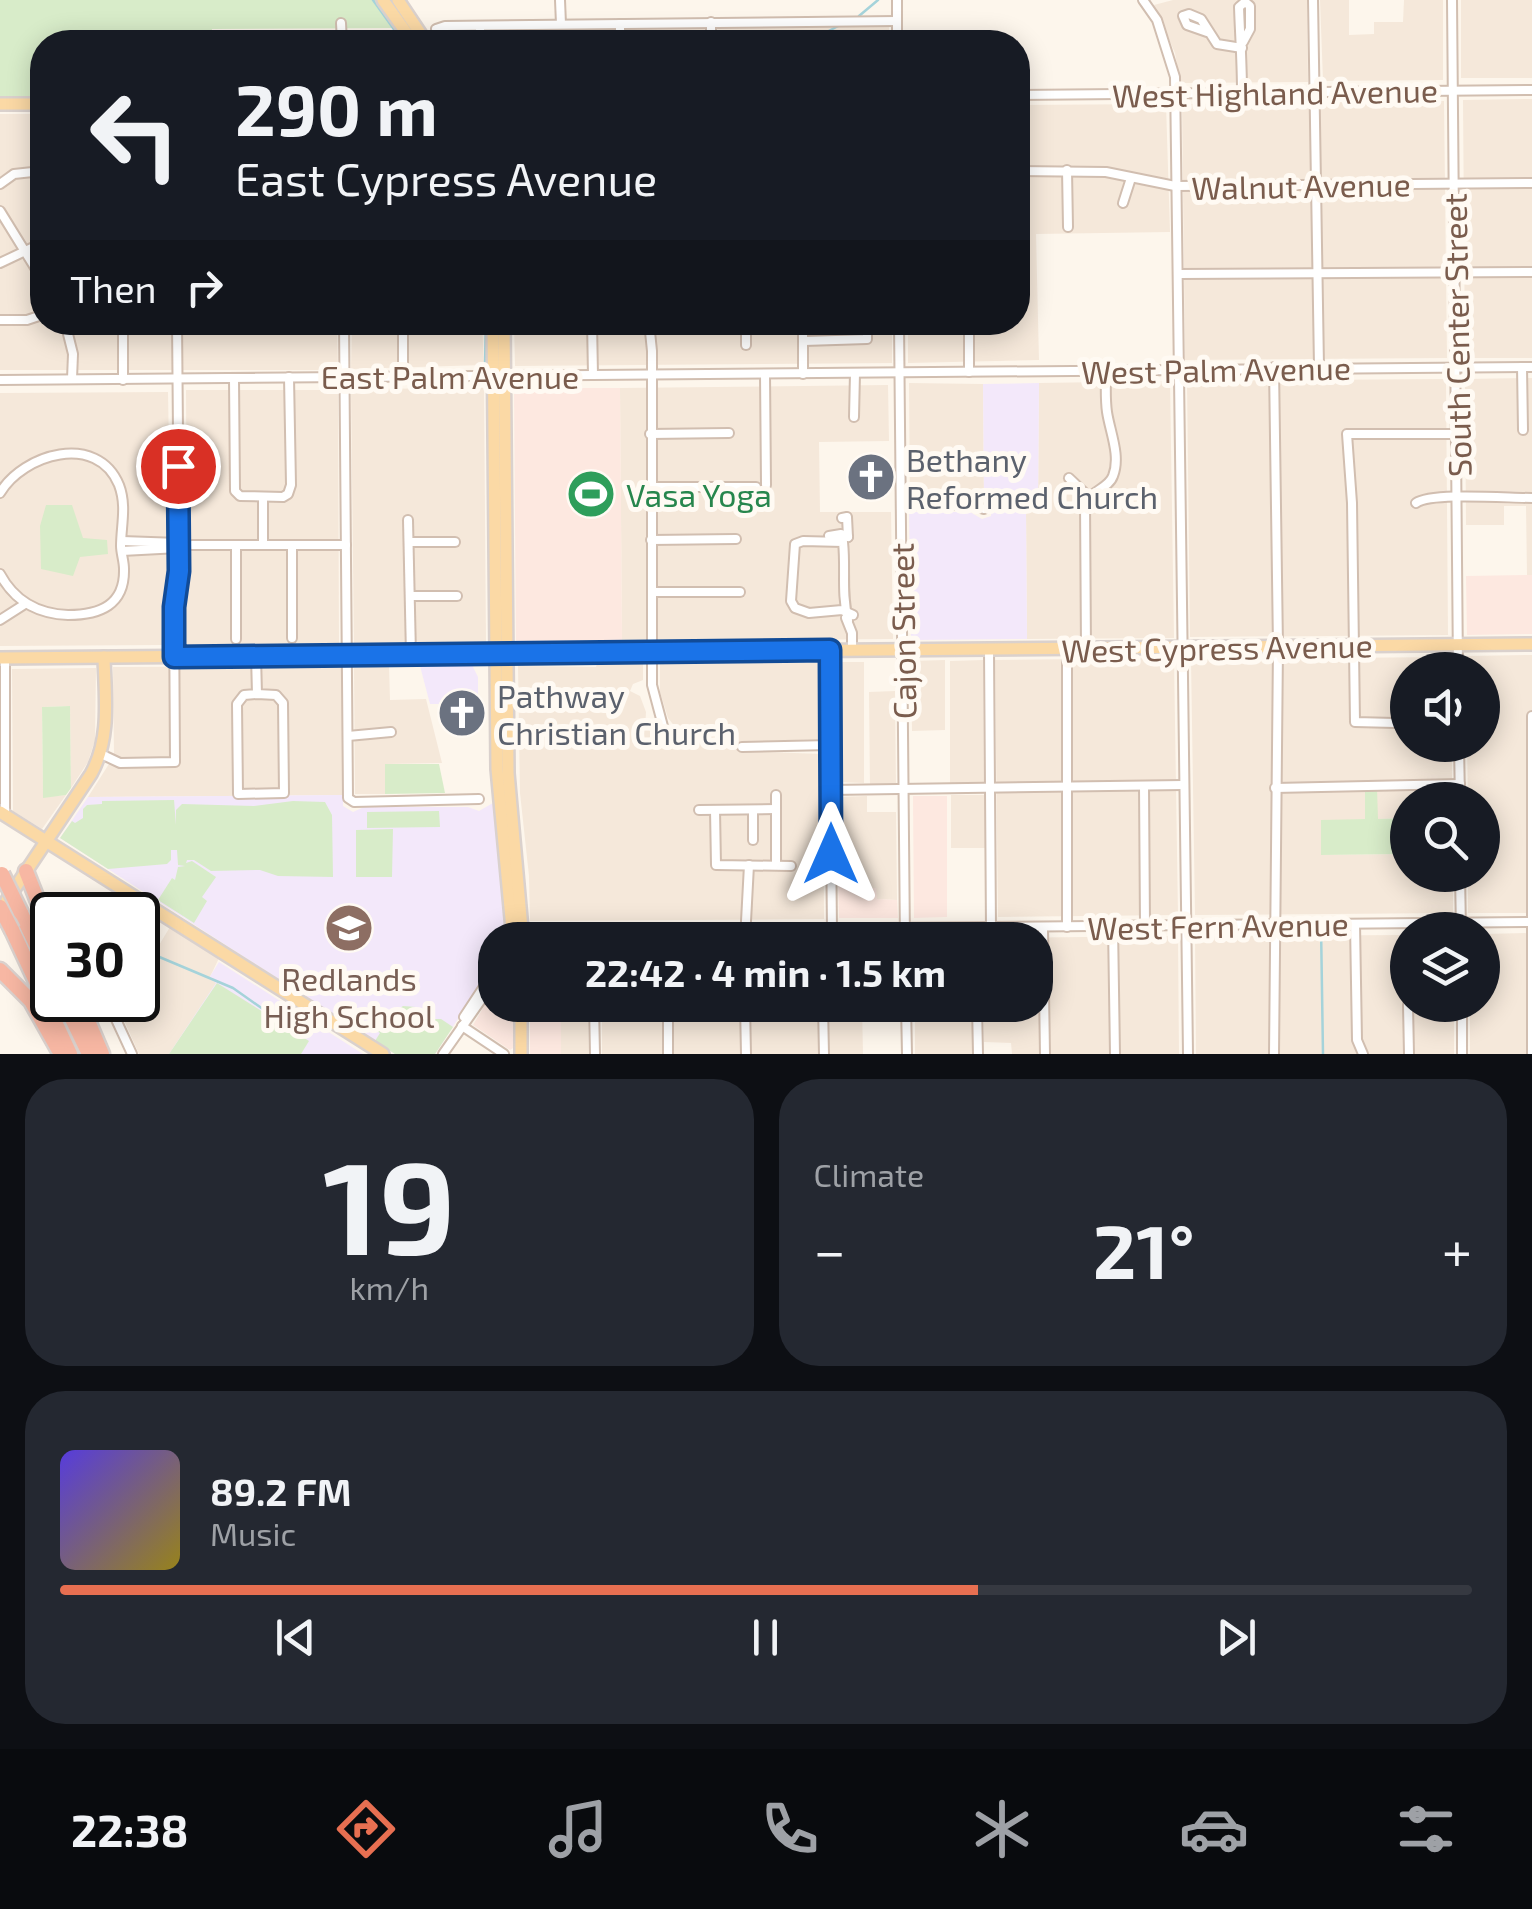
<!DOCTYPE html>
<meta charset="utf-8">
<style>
body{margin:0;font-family:"Exo 2",sans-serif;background:#242831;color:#f1f3f6;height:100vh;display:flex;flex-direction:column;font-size:38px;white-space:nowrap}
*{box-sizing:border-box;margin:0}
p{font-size:32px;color:#9ea1a6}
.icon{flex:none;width:55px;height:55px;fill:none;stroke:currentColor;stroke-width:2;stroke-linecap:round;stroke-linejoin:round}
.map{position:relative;height:1054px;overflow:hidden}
.details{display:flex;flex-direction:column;gap:25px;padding:25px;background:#0d0f14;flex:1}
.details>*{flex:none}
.hud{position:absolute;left:30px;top:30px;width:1000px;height:305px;border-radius:40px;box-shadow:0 5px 25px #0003;background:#171b24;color:#f1f3f6;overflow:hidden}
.controls{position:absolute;left:1390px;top:652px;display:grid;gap:20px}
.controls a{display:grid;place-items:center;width:110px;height:110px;border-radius:50%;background:#171b24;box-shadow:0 5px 25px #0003;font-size:50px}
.speed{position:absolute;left:30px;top:892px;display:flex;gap:20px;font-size:50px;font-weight:700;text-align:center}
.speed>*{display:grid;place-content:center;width:130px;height:130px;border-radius:50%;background:#171b24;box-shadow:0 5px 25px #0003;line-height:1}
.speed .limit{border:5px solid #111;border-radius:15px;background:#fff;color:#111}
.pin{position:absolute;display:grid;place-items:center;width:85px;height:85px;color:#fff;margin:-42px;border:5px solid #fff;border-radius:50%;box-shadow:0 2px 10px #0007}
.me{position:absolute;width:110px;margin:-55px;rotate:0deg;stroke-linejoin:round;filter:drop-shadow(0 0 8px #0008)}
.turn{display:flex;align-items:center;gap:35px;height:210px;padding:0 40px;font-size:45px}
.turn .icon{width:130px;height:130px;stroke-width:2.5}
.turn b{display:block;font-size:70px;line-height:85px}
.then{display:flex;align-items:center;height:95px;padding:0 40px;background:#0003;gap:20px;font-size:38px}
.big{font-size:75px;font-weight:700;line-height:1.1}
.details .tile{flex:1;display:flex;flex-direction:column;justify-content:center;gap:15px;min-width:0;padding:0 35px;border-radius:40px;background:#242831}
.details .dial{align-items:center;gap:0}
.dial b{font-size:130px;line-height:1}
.song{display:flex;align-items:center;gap:30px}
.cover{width:120px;height:120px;border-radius:15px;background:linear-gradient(135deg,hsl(250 70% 55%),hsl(50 70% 35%))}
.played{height:10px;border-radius:5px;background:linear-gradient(90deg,#e76f51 65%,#363941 65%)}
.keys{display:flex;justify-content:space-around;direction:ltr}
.heat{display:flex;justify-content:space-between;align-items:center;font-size:55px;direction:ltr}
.details .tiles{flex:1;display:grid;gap:25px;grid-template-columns:1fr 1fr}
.tile:last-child{grid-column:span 2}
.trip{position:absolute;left:478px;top:922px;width:575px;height:100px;border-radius:40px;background:#171b24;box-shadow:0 5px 25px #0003;font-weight:700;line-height:100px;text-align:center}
.menu{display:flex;height:160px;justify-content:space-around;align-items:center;background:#090b0e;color:#9ea1a6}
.menu .icon{width:70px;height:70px}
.menu .selected{color:#e76f51}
.menu b{font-size:45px;color:#f1f3f6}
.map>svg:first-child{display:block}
.residential{fill:#f5e8da}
.commercial{fill:#fde8e0}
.education{fill:#f3e8fa}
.green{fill:#d8ecc9}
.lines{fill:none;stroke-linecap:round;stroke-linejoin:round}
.stream{stroke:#a5d3da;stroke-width:2.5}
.minor-casing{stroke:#d1beb0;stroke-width:12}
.major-casing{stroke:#dad1cd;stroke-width:16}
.highway-casing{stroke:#dad1cd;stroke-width:19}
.minor{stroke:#fff;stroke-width:8}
.major{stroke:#fbd9a5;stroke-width:11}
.highway{stroke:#f7b7a3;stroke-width:14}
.highway-bridge-casing{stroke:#dad1cd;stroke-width:19;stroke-linecap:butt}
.highway-bridge{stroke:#f7b7a3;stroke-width:14}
.route-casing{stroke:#114b97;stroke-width:25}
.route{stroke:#1a73e8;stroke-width:18}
.labels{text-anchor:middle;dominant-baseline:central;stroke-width:10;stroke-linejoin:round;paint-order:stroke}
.street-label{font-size:32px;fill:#7a5c4d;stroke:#fffaf3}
.worship-label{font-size:32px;fill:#5b616d;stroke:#fffaf3;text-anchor:start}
.leisure-label{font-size:32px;fill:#27864d;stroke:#fffaf3;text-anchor:start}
.education-label{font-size:32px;fill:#785e54;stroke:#fffaf3}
</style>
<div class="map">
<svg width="1532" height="1054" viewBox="0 0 1532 1054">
<rect width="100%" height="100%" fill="#fdf6ec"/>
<g class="residential">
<polygon points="1173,0 1307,0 1308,82 1180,83 1175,53 1154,5"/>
<polygon points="1320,0 1349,0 1349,35 1374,34 1374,22 1403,22 1404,0 1443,0 1443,80 1323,81"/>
<rect x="1461" y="0" width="71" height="78"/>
<polygon points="889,27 889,42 484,42 484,31 488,28"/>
<polygon points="1532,99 1532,358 1465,358 1463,100"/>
<polygon points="1444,101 1447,358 1185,360 1182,104"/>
<polygon points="1166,104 1170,232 1036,234 1039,360 908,363 908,323 1018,322 1018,105"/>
<polygon points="0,114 42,114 42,322 337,323 338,370 0,370"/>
<polygon points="352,323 482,323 484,365 351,369"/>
<polygon points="514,323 892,323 892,363 515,366"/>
<polygon points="1532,378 1532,575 1527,575 1526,506 1504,506 1504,525 1466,525 1465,379"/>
<polygon points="1446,379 1448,635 1190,637 1187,381"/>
<polygon points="1170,381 1174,638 1027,639 1026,510 1038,509 1039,383"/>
<polygon points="909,383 983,384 984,501 910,501"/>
<polygon points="888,385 889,441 819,442 820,512 891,512 893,639 622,641 620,388"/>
<polygon points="484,388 486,644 354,645 351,389"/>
<polygon points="186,390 338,390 339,644 181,646 181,613 187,571"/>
<polygon points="168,392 171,566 164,645 0,646 0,393"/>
<polygon points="1532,655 1532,913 1468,913 1468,875 1482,875 1482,800 1468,800 1467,745 1482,745 1482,670 1467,670 1467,656"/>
<polygon points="1451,657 1451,670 1408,670 1408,745 1452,745 1452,800 1408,800 1407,818 1321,821 1321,855 1407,854 1408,875 1453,875 1453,913 1195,915 1191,659"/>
<polygon points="1174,658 1178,915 998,917 995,660"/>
<polygon points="945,660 945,730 912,731 911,661"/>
<polygon points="983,660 984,783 950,783 950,661"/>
<polygon points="837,662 864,662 864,783 837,782"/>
<polygon points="823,663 824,739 766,741 765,752 823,754 824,919 530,921 529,876 520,793 518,666 596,667 597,664 643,664 643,680 633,684 630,691 640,696 646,712 645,729 653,729 657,738 665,741 672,738 676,728 668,718 660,692 660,664"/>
<polygon points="343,666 343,795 88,797 114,756 113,667"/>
<polygon points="389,666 390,700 426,699 442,763 386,764 385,794 355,794 354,668"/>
<polygon points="96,668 95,740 88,762 71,788 70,706 42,707 43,797 66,795 42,829 13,811 12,669"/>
<polygon points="895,691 896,789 870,789 869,692"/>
<rect x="951" y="795" width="34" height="53"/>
<polygon points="867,796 867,812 896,812 897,900 876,899 868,888 867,879 838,879 837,797"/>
<polygon points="170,927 219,958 209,979 217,983 169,1054 139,1054 115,1000 138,1000 138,950 153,955"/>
<polygon points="1532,933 1532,1054 1470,1054 1470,1005 1482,1005 1483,934"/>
<polygon points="1407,935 1408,1005 1454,1005 1454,1054 1196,1054 1195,936"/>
<polygon points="1178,936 1179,1054 1012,1054 1011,1043 984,1042 983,1005 1035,1005 1035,940 983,938"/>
<polygon points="561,1005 588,1005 589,1054 561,1054"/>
<polygon points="602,1005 862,1005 863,1054 602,1054"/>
<polygon points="973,1020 973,1054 915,1054 915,1021"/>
</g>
<g class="commercial">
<polygon points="514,388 620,388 622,641 516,643"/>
<polygon points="1532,575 1532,634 1467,635 1466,576"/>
<polygon points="913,796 947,796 947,917 914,918"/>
<polygon points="838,879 868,879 868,888 876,888 877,899 897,900 898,918 839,918"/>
<polygon points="495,988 495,1005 513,1005 513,1048 510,1050 473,1025"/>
<rect x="530" y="1005" width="31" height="49"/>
</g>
<g class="education">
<polygon points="1039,383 1038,510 1026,511 1027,639 911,640 909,512 970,512 982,519 991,516 992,504 984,499 983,384"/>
<polygon points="472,665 478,677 478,704 430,704 420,666"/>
<polygon points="343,795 343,806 353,812 364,807 468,807 479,811 493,803 505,924 493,932 488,973 435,1054 395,1054 60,838 88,797"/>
<polygon points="219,962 363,1054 169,1054 216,983 209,978"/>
</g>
<g class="green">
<polygon points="0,0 374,0 395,28 212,29 211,42 42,42 42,99 0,99"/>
<polygon points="46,505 72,505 83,538 107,540 108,554 80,557 73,576 41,569 40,526"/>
<polygon points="70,706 71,788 66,795 43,798 42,707"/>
<polygon points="385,764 439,764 445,793 385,794"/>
<polygon points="1365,788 1377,788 1378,819 1407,818 1407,854 1321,855 1321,820 1365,819"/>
<polygon points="174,800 176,825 176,810 182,804 254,806 293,801 325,802 332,815 333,877 278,876 260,870 211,871 194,860 187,860 186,863 192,861 216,877 202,897 207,901 194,923 158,900 172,878 175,880 178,867 185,866 178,865 177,850 171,850 171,860 167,864 108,869 60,838 72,821 75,823 83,818 83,809 87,805 102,804 102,801"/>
<polygon points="439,811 440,827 367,828 367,812"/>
<polygon points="393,829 392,877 356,877 356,830"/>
<polygon points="217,983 309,1041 301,1054 169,1054"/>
<polygon points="403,1006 416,1007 422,1019 441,1019 453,1027 435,1054 395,1054 375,1041 380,1033 373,1028"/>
</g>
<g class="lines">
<g class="stream">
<polyline points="373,0 403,42"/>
<polyline points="859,16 878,0"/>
<polyline points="808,42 840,25"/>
<polyline points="485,364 486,322"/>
<polyline points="1321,926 1323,1054"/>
<polyline points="138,948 233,988 270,1014"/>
</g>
<g class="minor-casing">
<g id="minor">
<polyline points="560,0 561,24"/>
<polyline points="897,0 897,42"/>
<polyline points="1143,0 1157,20 1175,77 1188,1054"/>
<polyline points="1313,0 1319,367"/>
<polyline points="1452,0 1458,670"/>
<polyline points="711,22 711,42"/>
<polyline points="341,23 342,42"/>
<polyline points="620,24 620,42"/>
<polyline points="480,26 480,42"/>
<polyline points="436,29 445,26 897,21"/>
<polyline points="1207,32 1187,25 1183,16 1189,14 1201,19 1217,44 1242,48"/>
<path d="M1242 92C1242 63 1240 36 1239 7L1245 2 1250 6V29L1243 42"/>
<polyline points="1018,95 1532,90"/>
<polyline points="1067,170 1068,227"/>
<polyline points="1018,171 1106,172 1175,186 1532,183"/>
<polyline points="0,184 14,174 42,171"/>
<polyline points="1123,203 1131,178"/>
<polyline points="0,211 42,279"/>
<polyline points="0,263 42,243"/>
<polyline points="1178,274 1532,272"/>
<polyline points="0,320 27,320 42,315"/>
<polyline points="65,322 73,354 72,379"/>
<polyline points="123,322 123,380"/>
<polyline points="344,322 348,798 354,802 479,799"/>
<polyline points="403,322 403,377"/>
<polyline points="592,322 593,375"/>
<polyline points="649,322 652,351 652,685 664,730"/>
<polyline points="765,322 803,323"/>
<polyline points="803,322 803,374"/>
<polyline points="899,322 905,940"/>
<polyline points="969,322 969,372"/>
<polyline points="804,341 867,339 867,322"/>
<polyline points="746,345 746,322"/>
<polyline points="1274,367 1278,647 1274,1054"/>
<polyline points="1522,367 1523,430"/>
<polyline points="765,374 766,485"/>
<polyline points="234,379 235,491 240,496 283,497 288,494 291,485 289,377"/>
<polyline points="0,380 1532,367"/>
<polyline points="854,417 855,373"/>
<polyline points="650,434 729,433"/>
<polyline points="1069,478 1088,496"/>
<polyline points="650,487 756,487"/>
<path d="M0 493C23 454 97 432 119 485 127 506 121 526 121 546 121 553 124 561 124 569 125 605 100 615 68 615 38 614 15 602 0 574"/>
<polyline points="263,498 263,545"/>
<path d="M1416 503C1431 492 1507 498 1532 498"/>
<polyline points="901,504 972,505 984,509"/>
<polyline points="842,518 847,517 848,537"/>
<polyline points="408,520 411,655"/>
<polyline points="829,536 841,534 848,537"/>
<polyline points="651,540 736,539"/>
<polyline points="122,541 179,543"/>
<polyline points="410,542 455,542"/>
<polyline points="192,545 346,545"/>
<polyline points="236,545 236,639"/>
<polyline points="122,551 179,548"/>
<polyline points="652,592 740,592"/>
<polyline points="411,596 457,596"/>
<polyline points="846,618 852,633 852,650"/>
<polyline points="0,620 25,604"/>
<path d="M848 620C841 592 846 569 843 542L803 541 795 544 791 601 795 608 809 613 842 610 853 615"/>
<polyline points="292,638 292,545"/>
<polyline points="1067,649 1067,927"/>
<path d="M1086 649 1085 503C1091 491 1109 488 1113 476 1121 456 1110 432 1107 412 1105 398 1106 384 1106 371"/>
<polyline points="829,650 832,929"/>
<polyline points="989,650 991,929"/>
<polyline points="256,656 257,694 244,695 237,704 238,794 284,793 283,703 276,695 257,694"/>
<polyline points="5,658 5,816"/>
<polyline points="1395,723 1355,722 1352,503 1347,434 1456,434"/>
<polyline points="348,736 391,732"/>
<polyline points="1459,745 1460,800"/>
<polyline points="742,747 830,745"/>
<polyline points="101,754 120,763 175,762 174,607 179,543 177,322"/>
<polyline points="1144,786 1145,926"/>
<polyline points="1275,788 1460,784"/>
<polyline points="830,790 1183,785"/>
<polyline points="776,795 776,865"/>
<polyline points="699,810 776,809"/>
<polyline points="715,810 716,865 791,866"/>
<polyline points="753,810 753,840"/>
<polyline points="1460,875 1461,930"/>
<polyline points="1355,924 1357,1040 1363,1054"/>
<polyline points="1113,926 1115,1054"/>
<polyline points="1043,928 1045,1054"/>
<polyline points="138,936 155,909"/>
<polyline points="499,940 508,933 540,931 1532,922"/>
<polyline points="745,940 749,865"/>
<polyline points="107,1000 132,1054"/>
<polyline points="594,1005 595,1054"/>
<polyline points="668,1005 668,1054"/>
<polyline points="745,1005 746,1054"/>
<polyline points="823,1005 824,1054"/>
<polyline points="906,1005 907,1054"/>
<polyline points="977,1005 978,1054"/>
<polyline points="1408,1005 1409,1054"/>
<polyline points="1462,1005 1462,1054"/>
<polyline points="464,1017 491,976 495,954"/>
<polyline points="462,1026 504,1054"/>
<polyline points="443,1054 495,980"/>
<polyline points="1532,1054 1532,716"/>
</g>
</g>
<g class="major-casing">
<g id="major">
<polyline points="383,0 413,42"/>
<polyline points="398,0 426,42"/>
<polyline points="0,104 42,104"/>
<polyline points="493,322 497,769 513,940"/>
<polyline points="504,322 508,773 523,940"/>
<polyline points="0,658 1532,644"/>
<polyline points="0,812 383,1054"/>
<path d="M7 900 91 774C111 738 105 697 104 657"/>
<polyline points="521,1005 521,1054"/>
</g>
</g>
<g class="highway-casing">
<g id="highway">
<polyline points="26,871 52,937"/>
<polyline points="21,913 52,978"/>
<polyline points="12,930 70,1054"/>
<polyline points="0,970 31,1001 58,1049"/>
<polyline points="63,1000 89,1054"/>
<polyline points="79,1000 102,1054"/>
</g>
</g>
<use href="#minor" class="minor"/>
<use href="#major" class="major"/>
<use href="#highway" class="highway"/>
<g class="highway-bridge-casing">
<g id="highway-bridge">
<polyline points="2,874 21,913"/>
<polyline points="0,907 12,930"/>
</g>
</g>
<use href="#highway-bridge" class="highway-bridge"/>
</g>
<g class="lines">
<g class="route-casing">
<polyline id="route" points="178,466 179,571 174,607 174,657 830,650 831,854"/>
</g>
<use href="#route" class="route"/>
</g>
<defs>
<g id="church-disc" transform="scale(2.5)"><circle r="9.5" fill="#6b7280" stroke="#fffaf3"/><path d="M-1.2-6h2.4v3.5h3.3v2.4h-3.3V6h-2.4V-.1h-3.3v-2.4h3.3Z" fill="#fff"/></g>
<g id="stadium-disc" transform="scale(2.5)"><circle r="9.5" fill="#2e9e5b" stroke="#fffaf3"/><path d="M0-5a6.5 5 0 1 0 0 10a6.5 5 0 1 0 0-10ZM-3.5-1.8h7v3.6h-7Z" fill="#fff"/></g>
<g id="school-disc" transform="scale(2.5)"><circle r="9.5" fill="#8d6e63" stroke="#fffaf3"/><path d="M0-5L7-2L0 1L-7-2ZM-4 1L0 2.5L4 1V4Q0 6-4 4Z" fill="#fff"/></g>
</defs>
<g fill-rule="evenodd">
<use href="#church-disc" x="871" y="477"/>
<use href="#stadium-disc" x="591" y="494"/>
<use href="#church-disc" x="462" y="713"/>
<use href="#school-disc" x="349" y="928"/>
</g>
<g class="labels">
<g class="street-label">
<text transform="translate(1275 92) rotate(-1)">West Highland Avenue</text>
<text transform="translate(1301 185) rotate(-1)">Walnut Avenue</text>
<text transform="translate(1456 335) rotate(-91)">South Center Street</text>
<text transform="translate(1216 369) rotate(-1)">West Palm Avenue</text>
<text x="450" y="376">East Palm Avenue</text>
<text transform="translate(902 631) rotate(-91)">Cajon Street</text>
<text transform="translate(1217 647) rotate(-1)">West Cypress Avenue</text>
<text transform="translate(1218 925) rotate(-1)">West Fern Avenue</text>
</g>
<g class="worship-label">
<text x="906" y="459">Bethany<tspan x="906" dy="37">Reformed Church</tspan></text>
<text x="497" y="695">Pathway<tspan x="497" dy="37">Christian Church</tspan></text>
</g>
<g class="leisure-label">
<text x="626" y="494">Vasa Yoga</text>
</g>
<g class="education-label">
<text x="349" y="978">Redlands<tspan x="349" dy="37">High School</tspan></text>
</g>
</g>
</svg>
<div class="controls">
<a><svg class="icon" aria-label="sound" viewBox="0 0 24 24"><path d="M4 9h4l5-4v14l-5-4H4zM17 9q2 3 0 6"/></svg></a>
<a><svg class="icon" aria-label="search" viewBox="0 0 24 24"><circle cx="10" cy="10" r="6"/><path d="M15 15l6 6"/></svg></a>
<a><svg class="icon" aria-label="layers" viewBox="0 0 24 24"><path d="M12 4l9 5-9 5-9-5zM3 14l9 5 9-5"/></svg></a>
</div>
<div class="speed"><div class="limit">30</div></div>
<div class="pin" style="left:178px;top:466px;background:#d93025"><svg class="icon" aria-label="arrive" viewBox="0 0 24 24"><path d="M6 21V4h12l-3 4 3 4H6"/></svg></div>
<svg class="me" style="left:831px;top:854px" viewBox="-20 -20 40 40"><path d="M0-17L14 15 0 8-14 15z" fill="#1a73e8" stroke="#fff" stroke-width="4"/></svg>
<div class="trip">22:42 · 4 min · 1.5 km</div>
<div class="hud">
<div class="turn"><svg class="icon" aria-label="left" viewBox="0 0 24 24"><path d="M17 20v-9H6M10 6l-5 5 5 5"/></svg><div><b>290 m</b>East Cypress Avenue</div></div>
<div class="then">Then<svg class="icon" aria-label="right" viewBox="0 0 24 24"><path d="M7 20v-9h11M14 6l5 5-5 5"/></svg></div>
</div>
</div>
<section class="details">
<div class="tiles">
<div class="tile dial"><b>19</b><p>km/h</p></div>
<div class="tile"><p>Climate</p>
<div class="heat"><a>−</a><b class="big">21°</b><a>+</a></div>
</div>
<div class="tile">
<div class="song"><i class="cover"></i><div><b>89.2 FM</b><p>Music</p></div></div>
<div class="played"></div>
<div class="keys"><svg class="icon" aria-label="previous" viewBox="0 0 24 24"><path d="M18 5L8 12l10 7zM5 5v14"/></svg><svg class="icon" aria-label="pause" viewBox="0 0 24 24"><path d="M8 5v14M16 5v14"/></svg><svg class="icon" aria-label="next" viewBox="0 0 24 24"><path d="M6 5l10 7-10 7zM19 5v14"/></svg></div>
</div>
</div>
</section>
<nav class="menu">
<b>22:38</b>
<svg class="icon selected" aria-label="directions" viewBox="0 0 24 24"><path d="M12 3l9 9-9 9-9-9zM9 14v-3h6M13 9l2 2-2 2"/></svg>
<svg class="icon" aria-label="music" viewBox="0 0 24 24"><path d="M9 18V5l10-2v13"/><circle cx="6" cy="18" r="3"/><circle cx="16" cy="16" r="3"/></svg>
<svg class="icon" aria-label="phone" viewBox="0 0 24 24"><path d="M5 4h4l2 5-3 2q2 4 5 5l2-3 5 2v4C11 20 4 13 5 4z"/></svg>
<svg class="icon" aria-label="climate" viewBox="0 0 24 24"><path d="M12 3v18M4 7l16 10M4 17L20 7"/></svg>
<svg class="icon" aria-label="car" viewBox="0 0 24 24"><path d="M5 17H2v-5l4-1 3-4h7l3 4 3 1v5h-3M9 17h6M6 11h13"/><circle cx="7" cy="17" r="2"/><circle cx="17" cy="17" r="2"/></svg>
<svg class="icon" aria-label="filters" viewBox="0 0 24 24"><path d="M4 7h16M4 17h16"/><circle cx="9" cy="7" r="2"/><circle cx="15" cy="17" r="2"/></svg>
</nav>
